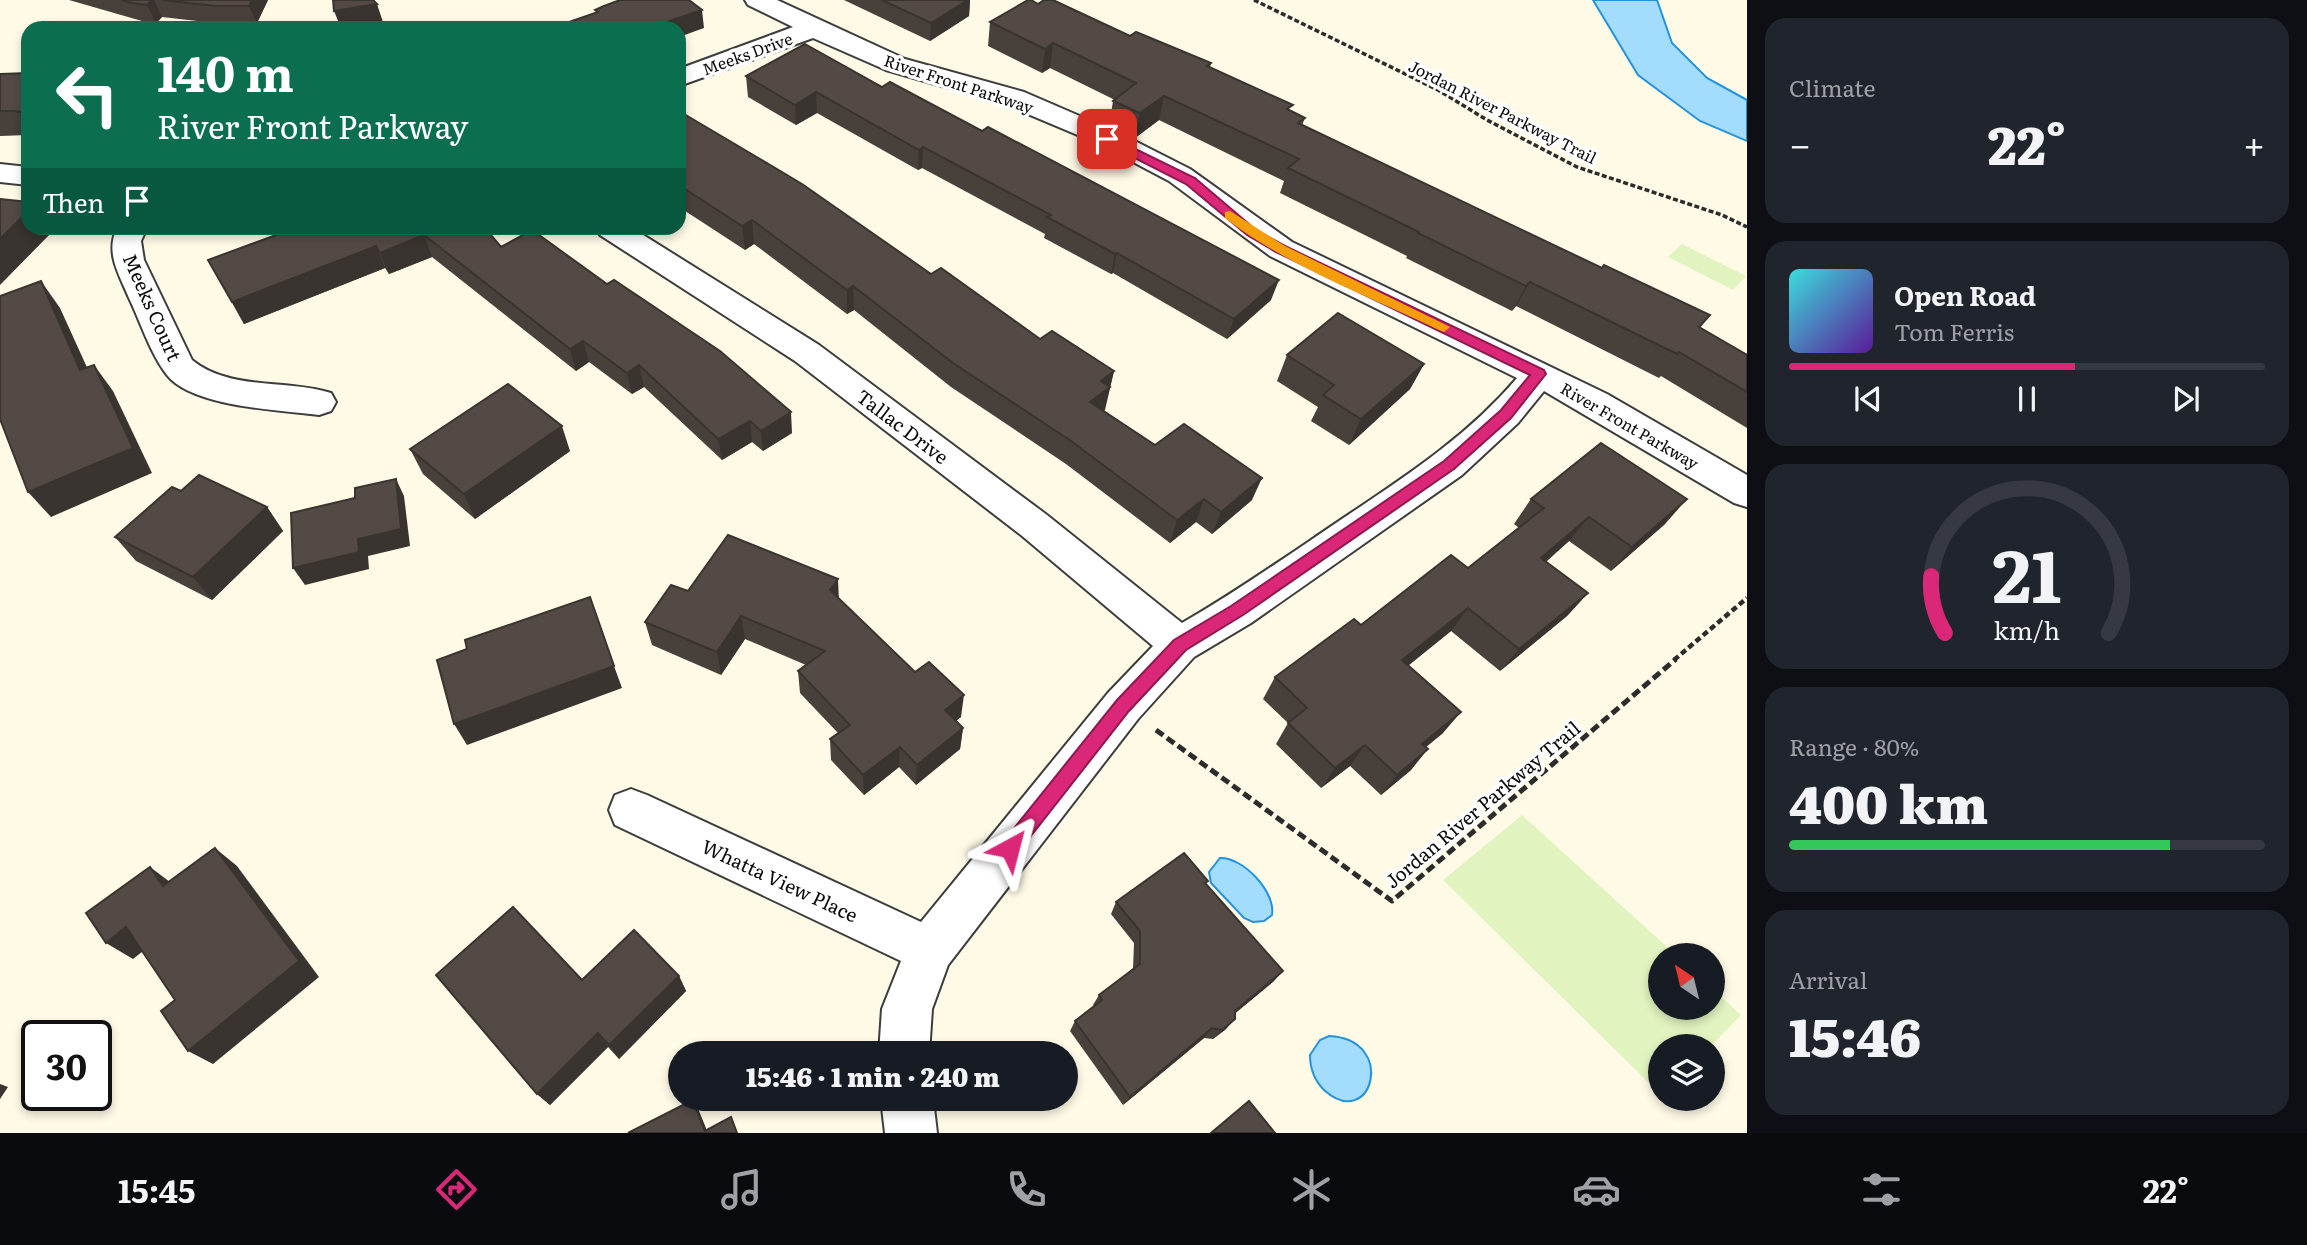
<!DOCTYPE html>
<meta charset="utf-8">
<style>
body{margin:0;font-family:Literata,serif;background:#20242c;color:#f1f3f6;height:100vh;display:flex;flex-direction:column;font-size:26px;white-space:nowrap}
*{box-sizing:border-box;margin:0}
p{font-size:23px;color:#9ea1a6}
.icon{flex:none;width:38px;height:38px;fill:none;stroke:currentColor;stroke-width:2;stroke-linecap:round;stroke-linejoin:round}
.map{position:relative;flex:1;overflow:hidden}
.side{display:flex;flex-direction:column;gap:18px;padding:18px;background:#0d0f14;width:560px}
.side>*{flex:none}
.hud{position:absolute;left:21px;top:21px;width:665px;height:214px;border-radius:21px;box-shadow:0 4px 10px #0003;background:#0b6e4f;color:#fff;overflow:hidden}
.needle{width:46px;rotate:325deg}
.controls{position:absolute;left:1648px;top:943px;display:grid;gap:14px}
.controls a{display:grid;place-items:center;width:77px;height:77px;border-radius:50%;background:#171b24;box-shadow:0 4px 10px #0003;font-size:35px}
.speed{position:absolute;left:21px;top:1020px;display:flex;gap:14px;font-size:35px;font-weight:700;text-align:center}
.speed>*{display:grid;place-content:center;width:91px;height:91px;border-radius:50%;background:#171b24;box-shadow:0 4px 10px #0003;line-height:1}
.speed .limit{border:4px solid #111;border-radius:10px;background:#fff;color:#111}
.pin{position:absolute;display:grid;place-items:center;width:60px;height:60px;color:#fff;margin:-30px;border-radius:14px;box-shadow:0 4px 10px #0006}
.me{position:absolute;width:77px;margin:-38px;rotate:38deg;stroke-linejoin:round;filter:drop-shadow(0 0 5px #0008)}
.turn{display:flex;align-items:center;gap:24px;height:147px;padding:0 21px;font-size:32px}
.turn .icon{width:91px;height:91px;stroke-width:2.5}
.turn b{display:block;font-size:49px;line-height:60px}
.then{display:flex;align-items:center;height:66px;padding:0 21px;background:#0003;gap:14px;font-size:26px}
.big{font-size:52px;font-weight:800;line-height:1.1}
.side .tile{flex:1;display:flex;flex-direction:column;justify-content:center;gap:10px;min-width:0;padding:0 24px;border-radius:21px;background:#20242c}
.side .dial{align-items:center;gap:0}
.dial svg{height:182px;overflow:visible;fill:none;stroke:#363941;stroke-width:7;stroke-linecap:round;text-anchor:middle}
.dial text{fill:#f1f3f6;stroke:none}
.song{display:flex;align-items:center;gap:21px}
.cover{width:84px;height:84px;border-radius:10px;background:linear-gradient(135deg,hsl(180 70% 55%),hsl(270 70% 35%))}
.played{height:7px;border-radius:4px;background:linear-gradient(90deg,#db2777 60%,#363941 60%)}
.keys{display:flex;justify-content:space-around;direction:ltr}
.heat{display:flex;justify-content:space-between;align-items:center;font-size:38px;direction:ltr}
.charge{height:10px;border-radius:5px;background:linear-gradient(90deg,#34c759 80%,#363941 0)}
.trip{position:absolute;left:668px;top:1041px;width:410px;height:70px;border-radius:35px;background:#171b24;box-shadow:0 4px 10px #0003;font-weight:800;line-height:70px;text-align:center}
.tab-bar{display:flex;height:112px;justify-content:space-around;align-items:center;background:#090b0e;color:#9ea1a6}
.tab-bar .icon{width:49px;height:49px}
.tab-bar .current{color:#db2777}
.tab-bar b{font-size:32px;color:#f1f3f6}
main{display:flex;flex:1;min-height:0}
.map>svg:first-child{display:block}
.pitch{fill:#e1f3bf}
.water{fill:#a4dcfd;stroke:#2493db;stroke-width:2}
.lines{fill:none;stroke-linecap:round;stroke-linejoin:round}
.street-casing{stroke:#3d3d3d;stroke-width:4}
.path-far2{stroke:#2c2c2c;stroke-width:3.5;stroke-dasharray:5 2.5;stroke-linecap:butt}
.path-far1{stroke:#2c2c2c;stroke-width:4.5;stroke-dasharray:6 3.5;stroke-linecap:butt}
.path{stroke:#2c2c2c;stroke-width:5;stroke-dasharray:9 4.5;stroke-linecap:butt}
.street{fill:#fff;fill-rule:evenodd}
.wall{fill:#47403b}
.shaded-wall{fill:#3a3430}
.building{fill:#534a45;stroke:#3a3430;stroke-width:2}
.route{fill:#db2777;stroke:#8e194d;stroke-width:2}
.slow{fill:#f59e0b}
.labels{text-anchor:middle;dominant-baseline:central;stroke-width:7;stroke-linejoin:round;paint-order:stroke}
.far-street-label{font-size:16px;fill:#0a0a0a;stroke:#fff}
.street-label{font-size:19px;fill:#0a0a0a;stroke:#fff}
</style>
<main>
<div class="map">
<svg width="1747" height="1133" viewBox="0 0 1747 1133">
<rect width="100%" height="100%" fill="#fffae6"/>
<g class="pitch">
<polygon points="1682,244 1746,276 1733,290 1668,257"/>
<polygon points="1522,815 1676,955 1661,956 1661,1008 1713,1008 1713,989 1741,1015 1711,1046 1661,1046 1661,1095 1443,880"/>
</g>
<g class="water">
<polygon points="1593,0 1657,0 1672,43 1707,78 1747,100 1747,141 1700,121 1638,75"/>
<path d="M1220 858C1243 857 1276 892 1272 915L1264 921 1253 922 1244 918 1211 883 1209 872Z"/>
<path d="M1329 1036C1398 1039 1372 1133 1324 1090 1314 1080 1310 1069 1310 1055L1320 1040Z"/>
</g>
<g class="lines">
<g class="street-casing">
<g id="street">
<path d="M745 0H777L905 59 1024 92 1119 133 1190 169 1292 242 1607 394 1747 475V507L1734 503 1544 391 1518 423 1462 475 1251 623 1194 657 1138 719 948 965 932 1009 929 1054H879L882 1009 901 961 615 825 609 810 615 795 631 789 647 795 921 922 1108 693 1153 646 1021 535 795 361 600 235 596 228H632L819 345 1047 515 1182 623C1236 592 1287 556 1339 521 1403 478 1467 437 1517 378L1270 256 1169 181 1099 144 1004 104 886 70 813 38 679 86V69L793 27 748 5Z"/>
<polygon points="0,164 28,167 28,185 0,182"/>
<path d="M117 228H147L141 241 144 260 192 360C230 391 286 379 331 393L336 402 331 411 319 415C280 410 192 407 167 375 150 353 141 323 129 298 119 274 105 253 117 228Z"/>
<polygon points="881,1099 933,1099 937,1133 885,1133"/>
</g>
</g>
<polyline class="path-far2" points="1254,0 1438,90 1487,120 1577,167 1722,215 1747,227"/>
<polyline class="path-far1" points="1674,660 1747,598"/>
<polyline class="path" points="1156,730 1392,901 1676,659"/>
<use href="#street" class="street"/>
</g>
<g class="wall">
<polygon points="69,0 268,0 257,23 224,24 162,17 156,23 142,21"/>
<polygon points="844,0 970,0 969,16 930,41"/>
<polygon points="1038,4 1130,36 1211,63 1210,67 1291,111 1305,118 1302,125 1602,268 1710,315 1700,327 1747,355 1747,428 1661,376 1659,378 1516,306 1512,311 1406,258 1407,256 1280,193 1284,181 1159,120 1135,138 1109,126 1113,101 1115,100 1050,68 1042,73 988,46 990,22"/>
<polygon points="805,44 1271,300 1227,339 1113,273 1111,274 1044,238 1045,234 922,168 918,170 817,113 796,125 748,97 746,76"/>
<polygon points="28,73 28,135 0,136 0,74"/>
<polygon points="679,111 931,274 1040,339 1114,371 1104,411 1155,445 1252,500 1212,534 1196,522 1170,543 1066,464 951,387 854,310 847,314 754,244 745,250 679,207"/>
<polygon points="485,228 501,247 792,433 763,451 752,442 722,460 644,387 632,394 589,362 576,371 432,257 389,274 385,268 244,324 208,260"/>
<polygon points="1287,355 1424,364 1410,389 1349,445 1311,421 1318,407 1277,381"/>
<polygon points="410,449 570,451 475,519 423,474"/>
<polygon points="181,491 267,507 283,531 212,600 136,561 115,537"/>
<polygon points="1531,499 1665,524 1611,571 1569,541 1546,562 1588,593 1567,616 1500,671 1451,631 1408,666 1443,733 1426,747 1411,770 1381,795 1350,766 1321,788 1276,744 1288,723 1263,699 1275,677 1361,625 1468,568 1519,528 1514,524"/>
<polygon points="838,579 838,598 961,717 956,721 963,728 960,749 916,785 899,767 864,795 831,760 830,739 838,733 800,693 798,671 806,665 745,639 721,675 652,645 645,622 688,591"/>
<polygon points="1206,884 1274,981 1235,1013 1226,1029 1213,1039 1204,1038 1123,1105 1070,1031 1075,1021 1094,1006 1093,1005 1099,995 1133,969 1134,943 1111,914 1116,902"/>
<polygon points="679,976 686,991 619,1059 608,1047 550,1105 537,1094 582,980"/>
</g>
<g class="shaded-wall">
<polygon points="152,0 154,0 162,17 156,23 147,5"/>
<polygon points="252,0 268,0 257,23 249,6"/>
<polygon points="968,0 970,0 969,16 930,41 931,23"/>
<polygon points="377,4 383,22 349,28 341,28 334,11"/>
<polygon points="702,10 704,28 679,37 679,28 649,28"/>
<polygon points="1053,43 1050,68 1042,73 1045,49"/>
<polygon points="816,92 817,113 796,125 795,105"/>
<polygon points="1164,96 1159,120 1135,138 1140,113"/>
<polygon points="923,147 922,168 918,170 919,150"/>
<polygon points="28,211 28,228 52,228 54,230 0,285 0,239"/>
<polygon points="752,220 754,244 745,250 742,226"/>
<polygon points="424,235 432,257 389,274 380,253"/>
<polygon points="376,246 385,268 244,324 232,302"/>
<polygon points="1117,253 1113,273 1111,274 1115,254"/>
<polygon points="1279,280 1271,300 1227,339 1234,319"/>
<polygon points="41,281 60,308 100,396 80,370"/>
<polygon points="1530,282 1516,306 1512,311 1526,286"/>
<polygon points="853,286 854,310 847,314 847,290"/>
<polygon points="583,341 589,362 576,371 570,349"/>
<polygon points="1424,364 1410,389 1349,445 1361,419"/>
<polygon points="94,365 113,391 152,473 51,517 28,492"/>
<polygon points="639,365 644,387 632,394 627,373"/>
<polygon points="1114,371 1105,410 1085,425 1090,402 1101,381"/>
<polygon points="791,412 792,433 763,451 761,431"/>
<polygon points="750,421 752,442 722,460 718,439"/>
<polygon points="562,426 570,451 475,519 464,494"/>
<polygon points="1262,478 1252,500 1212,534 1221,512"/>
<polygon points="396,479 404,496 410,546 368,556 369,569 305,585 293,568 358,539"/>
<polygon points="1204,499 1196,522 1170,543 1177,520"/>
<polygon points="1687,499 1665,524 1611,571 1632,547"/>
<polygon points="267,507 283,531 212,600 193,577"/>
<polygon points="1589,517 1569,541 1522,582 1541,558"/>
<polygon points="838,579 839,602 830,590"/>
<polygon points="1588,593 1567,616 1500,671 1519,649"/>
<polygon points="1468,608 1451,631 1386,683 1402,660"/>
<polygon points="741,616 745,639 721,675 717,652"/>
<polygon points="614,666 622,688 467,745 454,724"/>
<polygon points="964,695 961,717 942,731 945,710"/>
<polygon points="1461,712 1443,733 1405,764 1422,744"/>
<polygon points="963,728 960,749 916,785 917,765"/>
<polygon points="1365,745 1350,766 1321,788 1335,768"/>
<polygon points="900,747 899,767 864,795 863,775"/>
<polygon points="1428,749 1411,770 1381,795 1397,775"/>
<polygon points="215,848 237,866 319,977 213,1064 188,1051"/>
<polygon points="150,867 174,885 163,886"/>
<polygon points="126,927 152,944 133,959 106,943"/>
<polygon points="1283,971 1274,981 1226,1021 1235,1011"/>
<polygon points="679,976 686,991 619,1059 609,1045"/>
<polygon points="1235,1019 1226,1029 1213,1039 1222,1030"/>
<polygon points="1212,1028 1204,1038 1123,1105 1130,1097"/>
<polygon points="598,1033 608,1047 550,1105 537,1094"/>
<polygon points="0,1084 8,1087 0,1099"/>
<polygon points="693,1100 699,1111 708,1133 706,1133"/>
</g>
<g class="building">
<polygon points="121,0 152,0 147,5 132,3"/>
<polygon points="162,0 252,0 249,6 216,6"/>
<polygon points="333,0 373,0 377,4 334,11"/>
<polygon points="620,0 689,0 702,10 649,28 552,28 598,12 595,10 604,6"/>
<polygon points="882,0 968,0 931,23"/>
<polygon points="1028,0 1031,0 1038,4 1044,0 1053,0 1130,36 1136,32 1211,63 1207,66 1293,105 1287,109 1305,118 1298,123 1602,268 1604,265 1710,315 1699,327 1747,355 1747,392 1679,352 1677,354 1530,282 1526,286 1418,233 1419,232 1288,168 1299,159 1164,96 1140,113 1113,101 1136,83 1053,43 1045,49 990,22"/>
<polygon points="805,44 882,87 890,82 982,131 988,127 1279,280 1234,319 1117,253 1115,254 1047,217 1051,215 923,147 919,150 816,92 795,105 746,76"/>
<polygon points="28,73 28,113 14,111 0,111 0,74"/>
<polygon points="679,111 802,184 931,274 941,268 1040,339 1052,331 1114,371 1101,381 1110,387 1090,402 1155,445 1184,424 1262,478 1221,512 1204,499 1177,520 1071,441 953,363 853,286 847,290 752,220 742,226 679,185"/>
<polygon points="0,199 28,202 28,211 0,239"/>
<polygon points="295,228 485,228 501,247 532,230 607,284 614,280 720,351 791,412 761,431 750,421 718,439 639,365 627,373 583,341 570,349 424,235 380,253 376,246 232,302 208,260"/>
<polygon points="41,281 80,370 94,365 133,448 28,492 0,419 0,296"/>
<polygon points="1338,313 1424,364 1361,419 1323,395 1334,385 1287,355"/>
<polygon points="508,384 562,426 464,494 410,449"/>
<polygon points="1601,443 1687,499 1632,547 1589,517 1541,558 1588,593 1519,649 1468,608 1402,660 1461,712 1422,744 1428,749 1397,775 1365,745 1335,768 1288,723 1307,708 1275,677 1354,619 1361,625 1451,555 1468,568 1544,508 1531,499"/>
<polygon points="199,475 267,507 193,577 115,537 172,487 181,491"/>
<polygon points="396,479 401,529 358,539 359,552 293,568 291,513 355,498 355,488"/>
<polygon points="728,535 838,579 830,590 915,672 929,662 964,695 945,710 963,728 917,765 900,747 863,775 830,739 850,725 798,671 825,651 741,616 717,652 645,622 671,585 688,591"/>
<polygon points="590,597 614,666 454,724 437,660 467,649 465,640"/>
<polygon points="215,848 299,961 188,1051 161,1011 175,1000 126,927 106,943 86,913 150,867 163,886"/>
<polygon points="1184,853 1208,881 1205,883 1283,971 1235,1011 1235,1019 1222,1030 1212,1028 1130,1097 1075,1021 1102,1000 1099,995 1140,964 1140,931 1116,902"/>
<polygon points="513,907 582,980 634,930 679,976 609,1045 598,1033 537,1094 436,975"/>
<polygon points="693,1100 705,1131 731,1117 737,1133 628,1133"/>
<polygon points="1249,1101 1275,1133 1211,1133"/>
</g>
<polygon class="route" points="1103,137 1111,137 1195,178 1256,230 1285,246 1544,370 1546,374 1511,418 1454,469 1243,615 1186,650 1129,711 1016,855 1010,857 1003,855 1000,848 1003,842 1117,700 1174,640 1231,606 1444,461 1501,410 1530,375 1276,252 1247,235 1186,184 1103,142"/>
<path class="slow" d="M1230 211 1285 246 1450 327 1444 332 1439 330C1370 297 1285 265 1225 218V212Z"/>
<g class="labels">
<g class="far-street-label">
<text transform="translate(747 53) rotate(-20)">Meeks Drive</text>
<text transform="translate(959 83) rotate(18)">River Front Parkway</text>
<text transform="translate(1503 111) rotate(27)">Jordan River Parkway Trail</text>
<text transform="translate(1630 425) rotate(30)">River Front Parkway</text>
</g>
<g class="street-label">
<text transform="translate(153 307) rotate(66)">Meeks Court</text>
<text transform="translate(903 426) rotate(37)">Tallac Drive</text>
<text transform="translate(1482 804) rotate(-40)">Jordan River Parkway Trail</text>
<text transform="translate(780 880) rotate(25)">Whatta View Place</text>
</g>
</g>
</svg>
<div class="controls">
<a><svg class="needle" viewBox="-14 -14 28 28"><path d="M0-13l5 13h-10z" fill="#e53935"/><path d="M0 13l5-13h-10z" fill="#9ea1a6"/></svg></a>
<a><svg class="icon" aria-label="layers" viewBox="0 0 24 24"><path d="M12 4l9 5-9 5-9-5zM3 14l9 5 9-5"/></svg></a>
</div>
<div class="speed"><div class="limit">30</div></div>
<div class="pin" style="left:1107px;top:139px;background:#d93025"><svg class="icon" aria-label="arrive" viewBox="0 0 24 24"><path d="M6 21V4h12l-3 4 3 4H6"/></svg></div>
<svg class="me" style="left:1010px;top:848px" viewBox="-20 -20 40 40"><path d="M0-17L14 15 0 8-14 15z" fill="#db2777" stroke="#fff" stroke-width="4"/></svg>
<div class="trip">15:46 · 1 min · 240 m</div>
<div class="hud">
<div class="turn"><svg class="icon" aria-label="left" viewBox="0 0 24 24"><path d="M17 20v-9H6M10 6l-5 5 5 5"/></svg><div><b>140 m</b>River Front Parkway</div></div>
<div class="then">Then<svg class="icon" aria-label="arrive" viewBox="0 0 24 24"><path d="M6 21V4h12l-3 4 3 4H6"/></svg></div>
</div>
</div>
<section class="side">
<div class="tile"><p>Climate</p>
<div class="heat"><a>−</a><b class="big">22°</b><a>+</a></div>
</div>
<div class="tile">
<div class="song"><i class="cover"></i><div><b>Open Road</b><p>Tom Ferris</p></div></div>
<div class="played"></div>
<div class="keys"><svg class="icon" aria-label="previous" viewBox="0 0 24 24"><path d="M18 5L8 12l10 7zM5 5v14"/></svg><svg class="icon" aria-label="pause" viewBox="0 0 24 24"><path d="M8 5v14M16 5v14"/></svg><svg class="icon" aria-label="next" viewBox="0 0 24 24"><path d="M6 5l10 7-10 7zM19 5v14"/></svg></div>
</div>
<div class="tile dial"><svg viewBox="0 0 100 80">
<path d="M14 69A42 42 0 1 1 86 69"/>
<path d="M14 69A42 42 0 0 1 8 44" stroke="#db2777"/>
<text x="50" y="56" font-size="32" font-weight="700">21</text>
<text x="50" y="72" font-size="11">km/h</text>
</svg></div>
<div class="tile"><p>Range · 80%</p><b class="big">400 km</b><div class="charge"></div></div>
<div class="tile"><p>Arrival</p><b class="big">15:46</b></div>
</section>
</main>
<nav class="tab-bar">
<b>15:45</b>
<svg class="icon current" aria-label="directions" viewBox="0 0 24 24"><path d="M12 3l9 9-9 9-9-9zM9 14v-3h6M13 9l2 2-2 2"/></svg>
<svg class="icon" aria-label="music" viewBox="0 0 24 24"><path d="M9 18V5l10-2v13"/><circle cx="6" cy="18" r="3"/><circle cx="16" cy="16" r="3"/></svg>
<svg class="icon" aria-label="phone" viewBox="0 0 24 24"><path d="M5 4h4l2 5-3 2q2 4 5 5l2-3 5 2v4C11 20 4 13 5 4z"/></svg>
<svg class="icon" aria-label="climate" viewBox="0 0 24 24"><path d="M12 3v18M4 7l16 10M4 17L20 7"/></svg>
<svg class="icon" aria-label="car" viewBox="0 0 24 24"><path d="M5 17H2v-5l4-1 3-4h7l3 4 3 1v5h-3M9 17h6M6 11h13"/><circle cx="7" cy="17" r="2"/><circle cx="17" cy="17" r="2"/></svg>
<svg class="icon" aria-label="filters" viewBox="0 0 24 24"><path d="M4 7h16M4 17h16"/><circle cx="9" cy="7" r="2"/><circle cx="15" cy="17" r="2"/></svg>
<b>22°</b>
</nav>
